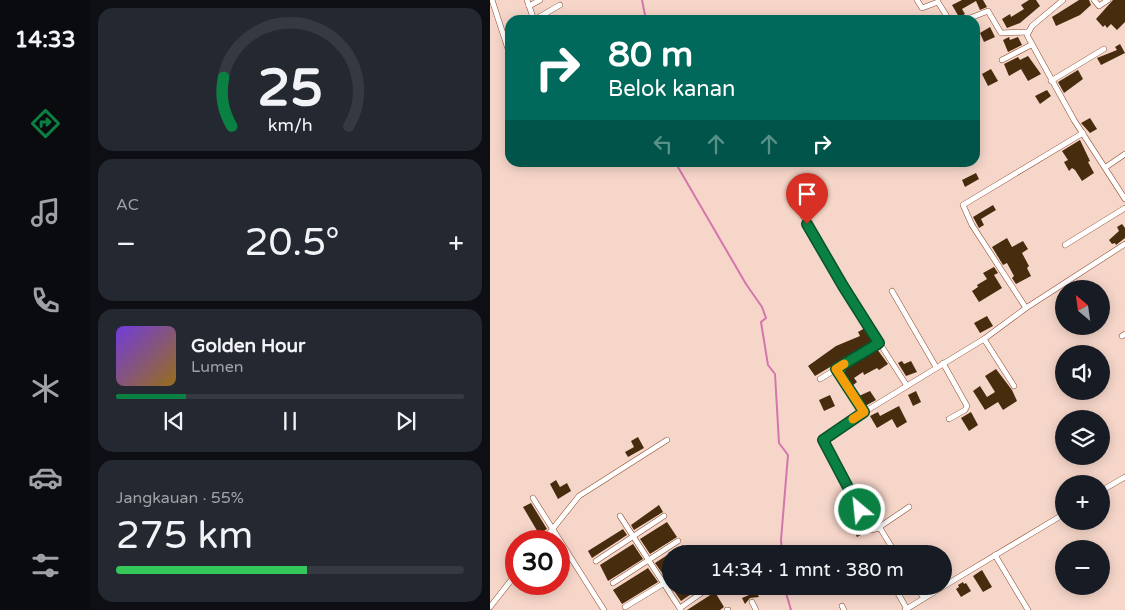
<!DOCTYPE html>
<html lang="id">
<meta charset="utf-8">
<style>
body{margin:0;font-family:"Varela Round",sans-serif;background:#242831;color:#f1f3f6;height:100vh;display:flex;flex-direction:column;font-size:19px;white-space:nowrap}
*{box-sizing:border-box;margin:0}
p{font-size:16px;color:#9ea1a6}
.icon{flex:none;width:28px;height:28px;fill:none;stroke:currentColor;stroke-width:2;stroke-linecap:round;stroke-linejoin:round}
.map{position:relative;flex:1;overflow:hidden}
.drawer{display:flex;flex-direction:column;gap:8px;padding:8px;background:#0d0f14;width:400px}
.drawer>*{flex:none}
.top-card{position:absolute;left:15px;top:15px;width:475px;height:152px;border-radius:15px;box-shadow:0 2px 12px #0003;background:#00695c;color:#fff;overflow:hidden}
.needle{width:32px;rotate:331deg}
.buttons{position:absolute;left:565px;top:280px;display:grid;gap:10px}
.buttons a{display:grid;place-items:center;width:55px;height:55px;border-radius:50%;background:#171b24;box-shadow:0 2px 12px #0003;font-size:25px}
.speed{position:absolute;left:15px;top:530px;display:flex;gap:10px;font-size:25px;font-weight:700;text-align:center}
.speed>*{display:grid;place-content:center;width:65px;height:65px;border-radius:50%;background:#171b24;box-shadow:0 2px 12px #0003;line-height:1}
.speed .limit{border:8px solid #d22;background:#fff;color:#111}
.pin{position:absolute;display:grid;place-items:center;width:42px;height:42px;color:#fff;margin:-51px -21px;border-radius:50% 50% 50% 0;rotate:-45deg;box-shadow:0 0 5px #0007}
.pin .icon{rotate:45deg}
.me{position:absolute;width:55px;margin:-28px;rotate:332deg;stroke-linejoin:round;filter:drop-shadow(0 0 4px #0008)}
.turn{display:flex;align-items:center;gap:18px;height:105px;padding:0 20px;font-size:22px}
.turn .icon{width:65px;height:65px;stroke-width:2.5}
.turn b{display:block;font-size:35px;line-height:42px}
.lanes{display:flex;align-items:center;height:48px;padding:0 20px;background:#0003;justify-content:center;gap:25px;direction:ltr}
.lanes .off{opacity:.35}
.big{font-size:38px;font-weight:600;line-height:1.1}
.drawer .tile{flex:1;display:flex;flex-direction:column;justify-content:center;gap:8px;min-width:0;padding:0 18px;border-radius:15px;background:#242831}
.drawer .dial{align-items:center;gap:0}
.dial svg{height:130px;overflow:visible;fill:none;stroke:#363941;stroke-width:7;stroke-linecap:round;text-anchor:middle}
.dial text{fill:#f1f3f6;stroke:none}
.song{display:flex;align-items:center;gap:15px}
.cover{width:60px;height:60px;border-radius:8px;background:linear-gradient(135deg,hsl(260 70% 55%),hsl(40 70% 35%))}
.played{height:5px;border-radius:2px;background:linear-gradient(90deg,#0b8043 20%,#363941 20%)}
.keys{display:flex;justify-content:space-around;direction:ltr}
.heat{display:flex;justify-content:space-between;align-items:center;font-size:28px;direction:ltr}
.charge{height:8px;border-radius:4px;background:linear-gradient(90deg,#34c759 55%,#363941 0)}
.trip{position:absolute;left:172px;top:545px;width:290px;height:50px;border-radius:25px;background:#171b24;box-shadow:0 2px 12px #0003;font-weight:600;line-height:50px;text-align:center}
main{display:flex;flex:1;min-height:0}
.menu{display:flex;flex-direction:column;width:90px;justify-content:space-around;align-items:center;background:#090b0e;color:#9ea1a6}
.menu .icon{width:35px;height:35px}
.menu .current{color:#0b8043}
.menu b{font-size:22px;color:#f1f3f6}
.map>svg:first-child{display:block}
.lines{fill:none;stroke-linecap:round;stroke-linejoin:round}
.stream{stroke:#d475ae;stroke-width:2}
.building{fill:#482c0e}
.street-casing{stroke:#8c4a2c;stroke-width:6}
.street{stroke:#fff;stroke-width:5}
.route-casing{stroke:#07532c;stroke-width:12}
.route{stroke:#0b8043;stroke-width:9}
.slow{stroke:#f59e0b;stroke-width:9}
</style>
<main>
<nav class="menu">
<b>14:33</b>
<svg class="icon current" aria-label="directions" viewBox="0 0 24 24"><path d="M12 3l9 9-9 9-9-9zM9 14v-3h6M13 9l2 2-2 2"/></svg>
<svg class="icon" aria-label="music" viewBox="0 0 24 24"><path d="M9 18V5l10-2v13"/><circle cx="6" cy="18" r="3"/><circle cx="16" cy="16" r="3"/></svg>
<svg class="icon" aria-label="phone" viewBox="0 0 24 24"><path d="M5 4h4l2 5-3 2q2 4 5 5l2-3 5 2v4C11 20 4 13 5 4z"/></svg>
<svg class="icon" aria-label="climate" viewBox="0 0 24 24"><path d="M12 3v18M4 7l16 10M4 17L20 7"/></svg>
<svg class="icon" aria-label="car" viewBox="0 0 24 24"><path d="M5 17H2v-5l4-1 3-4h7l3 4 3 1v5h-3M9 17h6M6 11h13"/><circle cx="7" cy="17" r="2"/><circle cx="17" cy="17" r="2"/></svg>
<svg class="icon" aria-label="filters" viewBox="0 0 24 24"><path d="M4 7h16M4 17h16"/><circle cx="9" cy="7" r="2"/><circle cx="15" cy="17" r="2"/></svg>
</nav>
<section class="drawer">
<div class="tile dial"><svg viewBox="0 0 100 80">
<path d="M14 69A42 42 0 1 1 86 69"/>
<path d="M14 69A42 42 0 0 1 9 39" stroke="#0b8043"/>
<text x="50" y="56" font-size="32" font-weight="700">25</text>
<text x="50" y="72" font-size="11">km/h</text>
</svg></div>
<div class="tile"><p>AC</p>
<div class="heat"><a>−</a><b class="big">20.5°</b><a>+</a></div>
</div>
<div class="tile">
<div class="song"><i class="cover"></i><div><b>Golden Hour</b><p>Lumen</p></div></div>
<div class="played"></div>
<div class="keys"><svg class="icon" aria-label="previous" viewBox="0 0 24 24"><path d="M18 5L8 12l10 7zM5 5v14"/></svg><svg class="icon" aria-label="pause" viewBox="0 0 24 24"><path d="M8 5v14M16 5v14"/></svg><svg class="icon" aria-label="next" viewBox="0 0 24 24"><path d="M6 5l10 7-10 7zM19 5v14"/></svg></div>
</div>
<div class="tile"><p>Jangkauan · 55%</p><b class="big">275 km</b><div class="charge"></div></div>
</section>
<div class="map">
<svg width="635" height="610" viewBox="0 0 635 610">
<rect width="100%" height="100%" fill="#f6d6c9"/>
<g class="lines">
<g class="stream">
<polyline points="152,0 156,20"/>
<polyline points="185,162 256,284 272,307 276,318 271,322 278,365 285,374 289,443 298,455 291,540 292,554"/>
<polyline points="294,586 301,610"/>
</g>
</g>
<g class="building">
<polygon points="472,0 493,0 497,7 490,10 486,1 472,9 475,14 469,17 462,5"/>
<polygon points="539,0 546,0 550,6 530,23 517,28 512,19 520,14 521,17 534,9 531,5"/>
<polygon points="589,0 599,0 601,5 590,15 566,26 562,17"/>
<polygon points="623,0 635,0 635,22 627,30 621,24 617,28 615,25 613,27 606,19"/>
<polygon points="500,27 505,37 494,42 490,33"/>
<polygon points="519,37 520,40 528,37 532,45 518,52 513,40"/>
<polygon points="630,44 635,53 611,65 607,58 627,50 625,47"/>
<polygon points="538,56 551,74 538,81 531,69 519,76 514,64 528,57 530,60"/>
<polygon points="501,69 508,81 498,86 492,74"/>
<polygon points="588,70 593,79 574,93 568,82"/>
<polygon points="557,90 561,96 550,104 545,96"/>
<polygon points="600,118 607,129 600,133 591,123"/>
<polygon points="590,140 600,161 598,162 604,173 592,181 585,170 582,168 579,171 574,162 578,160 572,151"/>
<polygon points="486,173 489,179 475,187 472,180"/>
<polygon points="503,205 506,210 491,219 494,225 489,228 483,217"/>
<polygon points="632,224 635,228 635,238 626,245 625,243 622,244 619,240 629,231 627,227"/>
<polygon points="517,238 522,247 533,241 538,249 532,253 539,266 537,268 541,276 526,284 522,278 524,276 517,263 513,265 502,247"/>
<polygon points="504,267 508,273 504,275 512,288 489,302 482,291 488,287 487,285 497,279 493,273"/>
<polygon points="497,316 503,326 490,333 484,323"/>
<polygon points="375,328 382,342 325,376 318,366 346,346 370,336 368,332"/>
<polygon points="387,349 398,364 389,370 387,368 374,375 373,372 364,378 367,382 362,386 354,373 357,367"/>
<polygon points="412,361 414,364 421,361 427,372 416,376 408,363"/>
<polygon points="506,369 522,390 527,401 513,410 508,402 495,410 483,391 490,386 497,397 505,392 495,376"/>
<polygon points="380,391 386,400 375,406 369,396"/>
<polygon points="426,391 431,402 423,406 418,395"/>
<polygon points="340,395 345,406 334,411 329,400"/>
<polygon points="409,406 417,422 407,428 402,419 387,428 380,416 388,412 390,416"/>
<polygon points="481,412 488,425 479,431 471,418"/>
<polygon points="148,437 154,448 138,457 135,452 144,447 141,441"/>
<polygon points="66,480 70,487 77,483 81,491 68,499 60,484"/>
<polygon points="41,503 57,529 49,534 33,507"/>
<polygon points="169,505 173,512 144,530 141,525"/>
<polygon points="369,520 377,532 367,537 360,524"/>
<polygon points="177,522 187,537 160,554 150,539"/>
<polygon points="133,529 137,535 102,558 98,551"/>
<polygon points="143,544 153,559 118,581 110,565"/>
<polygon points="193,545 198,554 181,554 181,575 175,577 165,563"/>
<polygon points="158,568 168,582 132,604 123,590"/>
<polygon points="492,570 502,587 493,592 483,576"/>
<polygon points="473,582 474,584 476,583 481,591 471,597 466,589 469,587 468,585"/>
<polygon points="181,584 181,586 213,586 191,601 180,585"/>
<polygon points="254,586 263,586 269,597 260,598 255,604 252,598 259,595"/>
<polygon points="225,592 234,607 230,610 197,610"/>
</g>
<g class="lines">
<g class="street-casing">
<g id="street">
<polyline points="2,0 20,55"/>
<polyline points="37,0 44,20 70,5"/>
<polyline points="427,0 432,8 448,2 459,20"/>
<polyline points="573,0 542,26 537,35 584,120 635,199"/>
<polyline points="604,0 609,6 618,0"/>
<polyline points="39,6 50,0"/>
<polyline points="475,20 498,11 511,33 537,32"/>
<polyline points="512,60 541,45"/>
<polyline points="561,81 614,49"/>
<polyline points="616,167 635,154"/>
<polyline points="300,193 353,286 417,386"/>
<polyline points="575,245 635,208"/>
<polyline points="402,291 446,367"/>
<polyline points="536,308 482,225 473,205 593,133"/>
<polyline points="632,336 635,334"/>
<polyline points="494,339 524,386"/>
<polyline points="453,363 477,406 475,410 459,419"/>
<polyline points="346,369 374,412"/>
<polyline points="330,379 389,343"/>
<polyline points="611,491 635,477"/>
<polyline points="43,498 114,610"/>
<polyline points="130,516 191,610"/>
<polyline points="388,528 419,507"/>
<polyline points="53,541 89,496 177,440"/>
<polyline points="406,554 390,528 381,530 379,527 333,440 371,414 494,339 536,308 635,244"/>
<polyline points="505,555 538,610"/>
<polyline points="106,561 174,516"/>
<polyline points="123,583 188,541"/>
<polyline points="426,586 434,598"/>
<polyline points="454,586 574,514"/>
<polyline points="406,590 417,609"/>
<polyline points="262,602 266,610"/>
<polyline points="352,606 354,610"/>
<polyline points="0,607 26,574"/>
<polyline points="135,607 181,579"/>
<polyline points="190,608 220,587"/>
<polyline points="237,610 238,610"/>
<polyline points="415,610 454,586"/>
</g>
</g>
<use href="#street" class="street"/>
</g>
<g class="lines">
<g class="route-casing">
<polyline id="route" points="317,224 353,286 389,343 346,369 374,412 333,440 370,510"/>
</g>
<use href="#route" class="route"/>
<polyline class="slow" points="354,364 346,369 374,412 363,419"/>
</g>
</svg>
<div class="buttons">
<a><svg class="needle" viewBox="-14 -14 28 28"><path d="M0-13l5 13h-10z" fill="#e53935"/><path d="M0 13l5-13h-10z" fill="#9ea1a6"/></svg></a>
<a><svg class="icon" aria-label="sound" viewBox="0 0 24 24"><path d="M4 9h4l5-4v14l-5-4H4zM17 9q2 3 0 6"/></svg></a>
<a><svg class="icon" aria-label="layers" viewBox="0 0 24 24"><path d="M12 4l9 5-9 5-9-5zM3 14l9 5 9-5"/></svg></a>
<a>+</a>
<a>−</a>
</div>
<div class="speed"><div class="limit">30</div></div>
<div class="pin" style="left:317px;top:224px;background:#d93025"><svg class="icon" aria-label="arrive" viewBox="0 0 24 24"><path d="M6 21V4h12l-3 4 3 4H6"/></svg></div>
<svg class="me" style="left:370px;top:510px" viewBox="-20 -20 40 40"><circle r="17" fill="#0b8043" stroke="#fff" stroke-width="3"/><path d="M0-11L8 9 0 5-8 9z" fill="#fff"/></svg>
<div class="trip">14:34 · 1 mnt · 380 m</div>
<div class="top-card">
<div class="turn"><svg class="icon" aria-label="right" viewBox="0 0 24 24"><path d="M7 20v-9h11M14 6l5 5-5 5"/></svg><div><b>80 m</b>Belok kanan</div></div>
<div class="lanes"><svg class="icon off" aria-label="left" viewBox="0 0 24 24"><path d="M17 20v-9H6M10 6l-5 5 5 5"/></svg><svg class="icon off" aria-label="ahead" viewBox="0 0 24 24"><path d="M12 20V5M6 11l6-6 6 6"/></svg><svg class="icon off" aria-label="ahead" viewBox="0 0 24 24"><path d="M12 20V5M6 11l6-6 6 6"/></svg><svg class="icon" aria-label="right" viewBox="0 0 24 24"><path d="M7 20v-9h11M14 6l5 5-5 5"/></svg></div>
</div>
</div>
</main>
